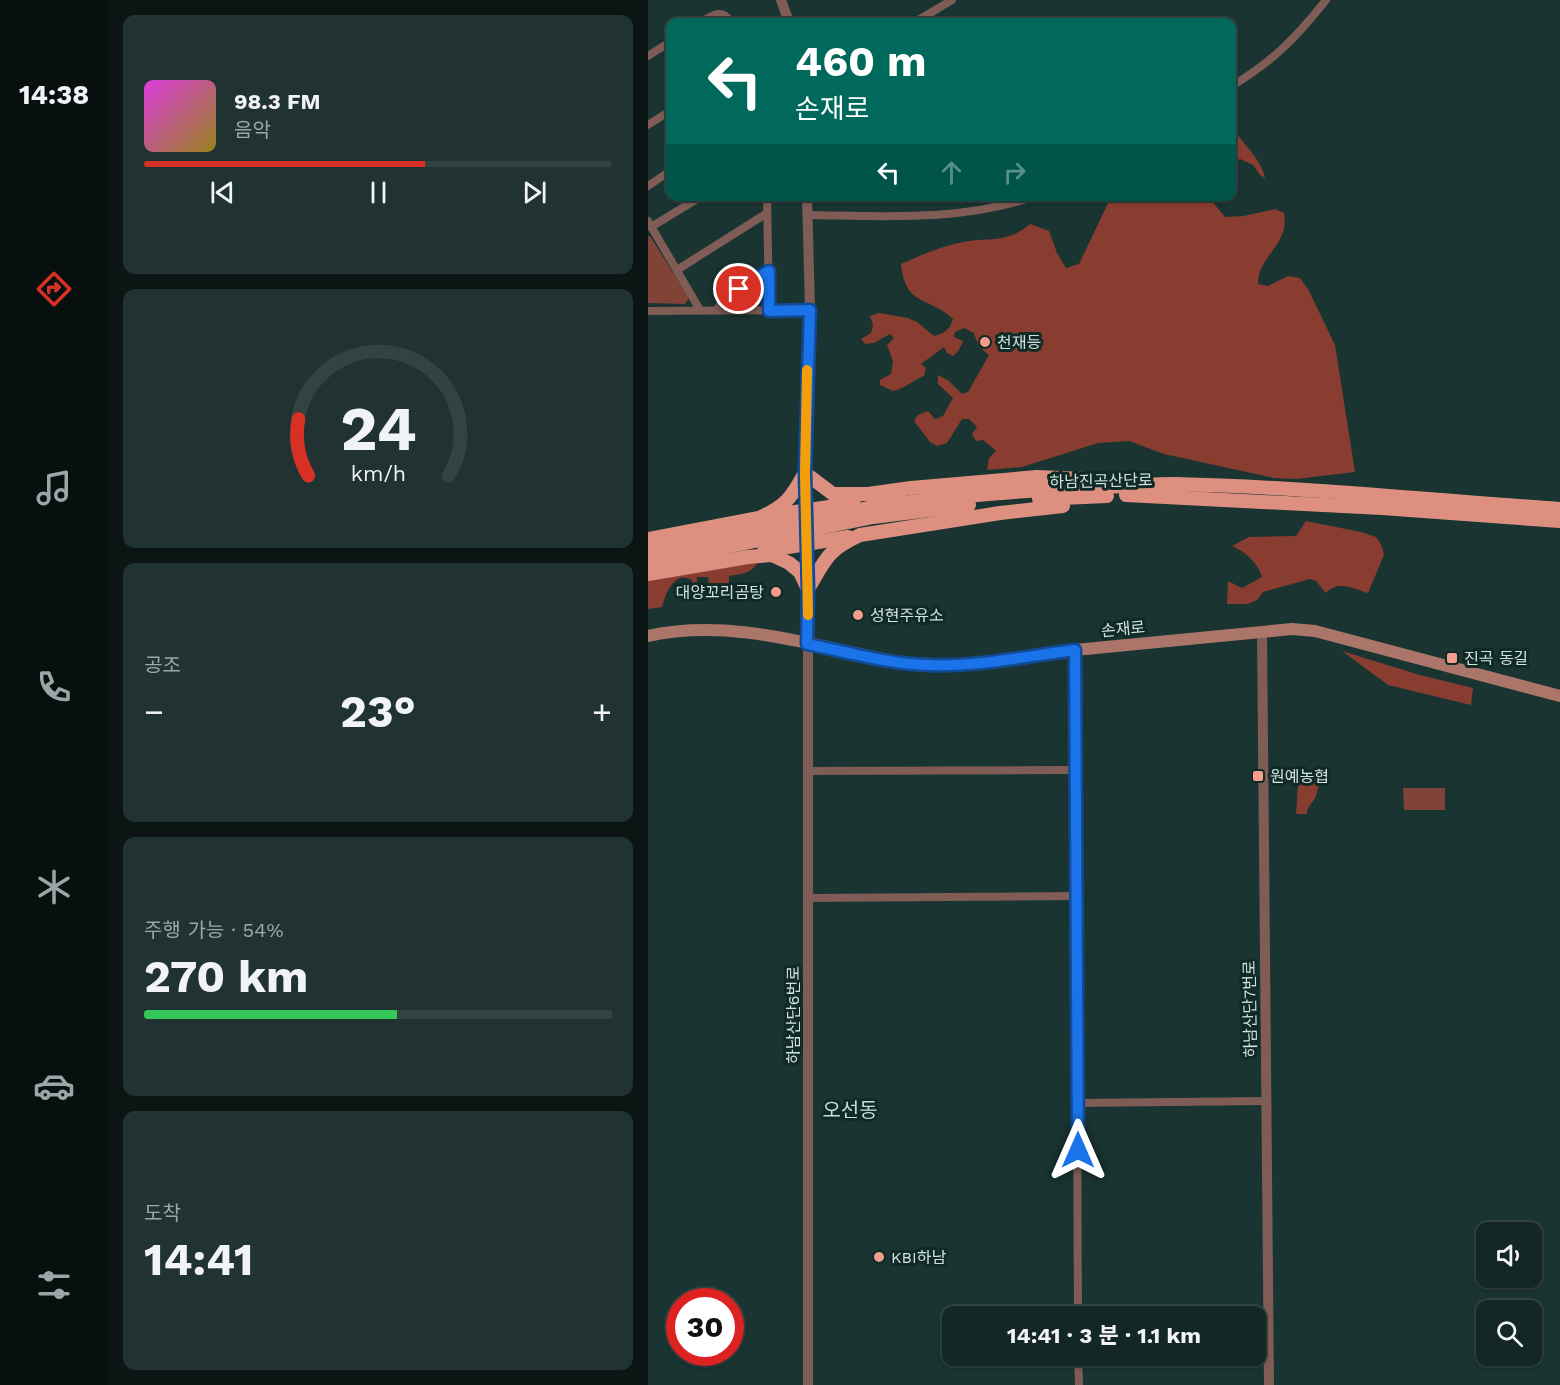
<!DOCTYPE html>
<html lang="ko">
<meta charset="utf-8">
<style>
body{margin:0;font-family:"Work Sans","Noto Sans KR",sans-serif;background:#203332;color:#f1f3f6;height:100vh;display:flex;flex-direction:column;font-size:22px;white-space:nowrap}
*{box-sizing:border-box;margin:0}
p{font-size:20px;color:#9da5a7}
.icon{flex:none;width:33px;height:33px;fill:none;stroke:currentColor;stroke-width:2;stroke-linecap:round;stroke-linejoin:round}
.map{position:relative;flex:1;overflow:hidden}
.drawer{display:flex;flex-direction:column;gap:15px;padding:15px;background:#0a1514;width:540px}
.drawer>*{flex:none}
.hud{position:absolute;left:18px;top:18px;width:570px;height:183px;border-radius:12px;box-shadow:0 2px 4px #0004,0 0 0 2px #324442;background:#00695c;color:#fff;overflow:hidden}
.controls{position:absolute;left:828px;top:1222px;display:grid;gap:12px}
.controls a{display:grid;place-items:center;width:66px;height:66px;border-radius:12px;background:#132725;box-shadow:0 2px 4px #0004,0 0 0 2px #324442;font-size:30px}
.speed{position:absolute;left:18px;top:1288px;display:flex;gap:12px;font-size:30px;font-weight:700;text-align:center}
.speed>*{display:grid;place-content:center;width:78px;height:78px;border-radius:50%;background:#132725;box-shadow:0 2px 4px #0004,0 0 0 2px #324442;line-height:1}
.speed .limit{border:9px solid #d22;background:#fff;color:#111}
.pin{position:absolute;display:grid;place-items:center;width:51px;height:51px;color:#fff;margin:-26px;border:3px solid #fff;border-radius:50%;box-shadow:0 2px 6px #0007}
.me{position:absolute;width:66px;margin:-33px;rotate:0deg;stroke-linejoin:round;filter:drop-shadow(0 0 4px #0008)}
.turn{display:flex;align-items:center;gap:21px;height:126px;padding:0 30px;font-size:27px}
.turn .icon{width:78px;height:78px;stroke-width:2.5}
.turn b{display:block;font-size:42px;line-height:51px}
.lanes{display:flex;align-items:center;height:57px;padding:0 30px;background:#0003;justify-content:center;gap:30px;direction:ltr}
.lanes .off{opacity:.35}
.big{font-size:45px;font-weight:700;line-height:1.1}
.drawer .tile{flex:1;display:flex;flex-direction:column;justify-content:center;gap:9px;min-width:0;padding:0 21px;border-radius:12px;background:#203332}
.drawer .dial{align-items:center;gap:0}
.dial svg{height:156px;overflow:visible;fill:none;stroke:#324442;stroke-width:7;stroke-linecap:round;text-anchor:middle}
.dial text{fill:#f1f3f6;stroke:none}
.song{display:flex;align-items:center;gap:18px}
.cover{width:72px;height:72px;border-radius:9px;background:linear-gradient(135deg,hsl(300 70% 55%),hsl(50 70% 35%))}
.played{height:6px;border-radius:3px;background:linear-gradient(90deg,#d93025 60%,#324442 60%)}
.keys{display:flex;justify-content:space-around;direction:ltr}
.heat{display:flex;justify-content:space-between;align-items:center;font-size:33px;direction:ltr}
.charge{height:9px;border-radius:4px;background:linear-gradient(90deg,#34c759 54%,#324442 0)}
.trip{position:absolute;left:294px;top:1306px;width:324px;height:60px;border-radius:12px;background:#132725;box-shadow:0 2px 4px #0004,0 0 0 2px #324442;font-weight:700;line-height:60px;text-align:center}
main{display:flex;flex:1;min-height:0}
.tab-bar{display:flex;flex-direction:column;width:108px;justify-content:space-around;align-items:center;background:#08100f;color:#9da5a7}
.tab-bar .icon{width:42px;height:42px}
.tab-bar .active{color:#d93025}
.tab-bar b{font-size:27px;color:#f1f3f6}
.map>svg:first-child{display:block}
.green{fill:#7f4338}
.forest{fill:#893d30}
.lines{fill:none;stroke-linecap:round;stroke-linejoin:round}
.minor{stroke:#7f5c55;stroke-width:8}
.tertiary{stroke:#7f5c55;stroke-width:10}
.secondary{stroke:#ac756a;stroke-width:12}
.trunk{stroke:#de9080;stroke-width:14}
.trunk-bridge{stroke:#de9080;stroke-width:14}
.route-casing{stroke:#114b97;stroke-width:15}
.route{stroke:#1a73e8;stroke-width:10}
.slow{stroke:#f59e0b;stroke-width:10}
.poi-dot{fill:#f49d8c;stroke:#0f2a27;stroke-width:2}
.labels{text-anchor:middle;dominant-baseline:central;stroke-width:6;stroke-linejoin:round;paint-order:stroke}
.poi-label{font-size:16px;fill:#d1e1de;stroke:#0f2a27;text-anchor:start}
.street-label{font-size:16px;fill:#d1e1de;stroke:#0f2a27}
.quarter-label{font-size:20px;fill:#c0dfdb;stroke:#0f2a27}
</style>
<main>
<nav class="tab-bar">
<b>14:38</b>
<svg class="icon active" aria-label="directions" viewBox="0 0 24 24"><path d="M12 3l9 9-9 9-9-9zM9 14v-3h6M13 9l2 2-2 2"/></svg>
<svg class="icon" aria-label="music" viewBox="0 0 24 24"><path d="M9 18V5l10-2v13"/><circle cx="6" cy="18" r="3"/><circle cx="16" cy="16" r="3"/></svg>
<svg class="icon" aria-label="phone" viewBox="0 0 24 24"><path d="M5 4h4l2 5-3 2q2 4 5 5l2-3 5 2v4C11 20 4 13 5 4z"/></svg>
<svg class="icon" aria-label="climate" viewBox="0 0 24 24"><path d="M12 3v18M4 7l16 10M4 17L20 7"/></svg>
<svg class="icon" aria-label="car" viewBox="0 0 24 24"><path d="M5 17H2v-5l4-1 3-4h7l3 4 3 1v5h-3M9 17h6M6 11h13"/><circle cx="7" cy="17" r="2"/><circle cx="17" cy="17" r="2"/></svg>
<svg class="icon" aria-label="filters" viewBox="0 0 24 24"><path d="M4 7h16M4 17h16"/><circle cx="9" cy="7" r="2"/><circle cx="15" cy="17" r="2"/></svg>
</nav>
<section class="drawer">
<div class="tile">
<div class="song"><i class="cover"></i><div><b>98.3 FM</b><p>음악</p></div></div>
<div class="played"></div>
<div class="keys"><svg class="icon" aria-label="previous" viewBox="0 0 24 24"><path d="M18 5L8 12l10 7zM5 5v14"/></svg><svg class="icon" aria-label="pause" viewBox="0 0 24 24"><path d="M8 5v14M16 5v14"/></svg><svg class="icon" aria-label="next" viewBox="0 0 24 24"><path d="M6 5l10 7-10 7zM19 5v14"/></svg></div>
</div>
<div class="tile dial"><svg viewBox="0 0 100 80">
<path d="M14 69A42 42 0 1 1 86 69"/>
<path d="M14 69A42 42 0 0 1 9 40" stroke="#d93025"/>
<text x="50" y="56" font-size="32" font-weight="700">24</text>
<text x="50" y="72" font-size="11">km/h</text>
</svg></div>
<div class="tile"><p>공조</p>
<div class="heat"><a>−</a><b class="big">23°</b><a>+</a></div>
</div>
<div class="tile"><p>주행 가능 · 54%</p><b class="big">270 km</b><div class="charge"></div></div>
<div class="tile"><p>도착</p><b class="big">14:41</b></div>
</section>
<div class="map">
<svg width="912" height="1385" viewBox="0 0 912 1385">
<rect width="100%" height="100%" fill="#193431"/>
<g class="green">
<polygon points="2,236 41,298 37,304 0,303 0,237"/>
<polygon points="755,788 797,788 797,810 756,810"/>
</g>
<g class="forest">
<path d="M584 129C594 140 615 163 617 178L612 175 605 165 592 159 584 162Z"/>
<path d="M463 197H564L563 200 577 217 596 216 627 209 636 213C642 245 610 255 610 284L620 286 640 276 652 278 661 291 687 345 707 472 648 479 626 478 516 454 481 441 450 443 374 467 339 470 341 458 348 451 335 440 328 441 324 434 329 427 321 419H314L299 443 289 446 282 442 266 421 270 415 280 411 287 419 295 416 305 398 290 384V375L301 381 314 394 320 392 341 355C332 348 329 344 326 333L316 328 307 332 306 337 315 341 311 350 305 356 299 353 296 347 273 364 278 368 276 376C265 380 258 388 245 391L232 385V380L243 374 245 361 239 345 246 338 242 334 226 343 217 344 213 339 223 333 225 325 222 316 231 313 260 318 269 322 286 336C296 333 302 330 305 319 281 296 257 307 253 264 273 255 294 246 315 242 343 237 358 244 382 224L401 231 409 253 418 268 431 264Z"/>
<path d="M658 521 713 532 728 537 734 546 736 555 720 593C705 588 690 580 678 593L668 581 662 579 615 592 609 600 600 604H579L580 581 594 588 614 577C609 562 598 552 584 546L601 537 648 536Z"/>
<path d="M102 562 109 564C102 574 92 574 81 576V585H61L60 577H49L48 597H42L44 589V580C26 570 18 593 14 607L0 609V579C34 572 69 570 102 562Z"/>
<polygon points="694,651 772,675 825,688 823,705 740,685"/>
<path d="M651 768 660 773 672 771 675 778C669 785 671 788 668 796 665 803 659 806 659 814H648Z"/>
</g>
<g class="lines">
<g class="minor">
<path d="M53 22C65 15 74 8 83 22"/>
<polyline points="267,22 304,0"/>
<polyline points="0,56 22,42"/>
<path d="M584 86C626 60 647 39 678 0"/>
<polyline points="0,125 22,111"/>
<polyline points="0,186 22,171"/>
<polyline points="119,196 121,311"/>
<path d="M159 215C235 216 314 222 387 196"/>
<polyline points="0,221 52,310"/>
<polyline points="3,227 54,196"/>
<polyline points="29,270 119,213"/>
<polyline points="69,310 76,298 121,271"/>
<polyline points="0,311 162,310"/>
<polyline points="427,650 430,1317"/>
<polyline points="159,771 429,770"/>
<polyline points="159,898 429,896"/>
<polyline points="429,1103 618,1101"/>
<polyline points="430,1356 431,1385"/>
</g>
<g class="tertiary">
<polyline points="133,0 141,22"/>
<polyline points="158,518 157,473 162,310 159,196"/>
<polyline points="158,536 160,589 160,1385"/>
<polyline points="614,633 621,1385"/>
</g>
<path class="secondary" d="M0 636C85 617 172 648 255 663L312 665 427 650 644 629 667 631 912 696"/>
<g class="trunk">
<polyline points="478,495 734,508 912,521"/>
<polyline points="391,499 459,496"/>
<path d="M225 507C301 496 378 490 455 487 479 486 503 484 527 484 656 487 784 500 912 509"/>
<polyline points="120,516 181,507 207,498"/>
<polyline points="225,517 321,505"/>
<path d="M0 539 111 518C138 506 143 498 157 473L185 494H220L263 488 389 477 436 479"/>
<polyline points="116,551 200,537"/>
<polyline points="0,553 106,531"/>
<polyline points="0,563 107,541"/>
<polyline points="0,574 100,557 124,555 141,563 152,572 160,589"/>
<path d="M160 589C178 559 178 551 212 535L352 513 415 506"/>
</g>
<g class="trunk-bridge">
<polyline points="106,531 225,507"/>
<polyline points="107,541 225,517"/>
</g>
</g>
<g class="lines">
<g class="route-casing">
<path id="route" d="M91 289 121 271V311L162 310 157 473 160 590 159 644C199 652 240 664 281 665 330 667 379 656 427 650L430 1150"/>
</g>
<use href="#route" class="route"/>
<polyline class="slow" points="159,370 157,473 160,615"/>
</g>
<g class="poi-dot">
<circle cx="337" cy="342" r="6"/>
<circle cx="128" cy="592" r="6"/>
<circle cx="210" cy="615" r="6"/>
<rect x="798" y="652" width="12" height="12" rx="3"/>
<rect x="604" y="770" width="12" height="12" rx="3"/>
<circle cx="231" cy="1257" r="6"/>
</g>
<g class="labels">
<g class="poi-label">
<text x="349" y="342">천재등</text>
<text x="116" y="592" text-anchor="end">대양꼬리곰탕</text>
<text x="222" y="615">성현주유소</text>
<text x="816" y="658">진곡 동길</text>
<text x="622" y="776">원예농협</text>
<text x="243" y="1257">KBI하남</text>
</g>
<g class="street-label">
<text transform="translate(453 481) rotate(-1)">하남진곡산단로</text>
<text transform="translate(475 629) rotate(-5)">손재로</text>
<text transform="translate(602 1009) rotate(-91)">하남산단7번로</text>
<text transform="translate(145 1015) rotate(-90)">하남산단6번로</text>
</g>
<g class="quarter-label">
<text x="202" y="1110">오선동</text>
</g>
</g>
</svg>
<div class="controls">
<a><svg class="icon" aria-label="sound" viewBox="0 0 24 24"><path d="M4 9h4l5-4v14l-5-4H4zM17 9q2 3 0 6"/></svg></a>
<a><svg class="icon" aria-label="search" viewBox="0 0 24 24"><circle cx="10" cy="10" r="6"/><path d="M15 15l6 6"/></svg></a>
</div>
<div class="speed"><div class="limit">30</div></div>
<div class="pin" style="left:91px;top:289px;background:#d93025"><svg class="icon" aria-label="arrive" viewBox="0 0 24 24"><path d="M6 21V4h12l-3 4 3 4H6"/></svg></div>
<svg class="me" style="left:430px;top:1150px" viewBox="-20 -20 40 40"><path d="M0-17L14 15 0 8-14 15z" fill="#1a73e8" stroke="#fff" stroke-width="4"/></svg>
<div class="trip">14:41 · 3 분 · 1.1 km</div>
<div class="hud">
<div class="turn"><svg class="icon" aria-label="left" viewBox="0 0 24 24"><path d="M17 20v-9H6M10 6l-5 5 5 5"/></svg><div><b>460 m</b>손재로</div></div>
<div class="lanes"><svg class="icon" aria-label="left" viewBox="0 0 24 24"><path d="M17 20v-9H6M10 6l-5 5 5 5"/></svg><svg class="icon off" aria-label="ahead" viewBox="0 0 24 24"><path d="M12 20V5M6 11l6-6 6 6"/></svg><svg class="icon off" aria-label="right" viewBox="0 0 24 24"><path d="M7 20v-9h11M14 6l5 5-5 5"/></svg></div>
</div>
</div>
</main>
